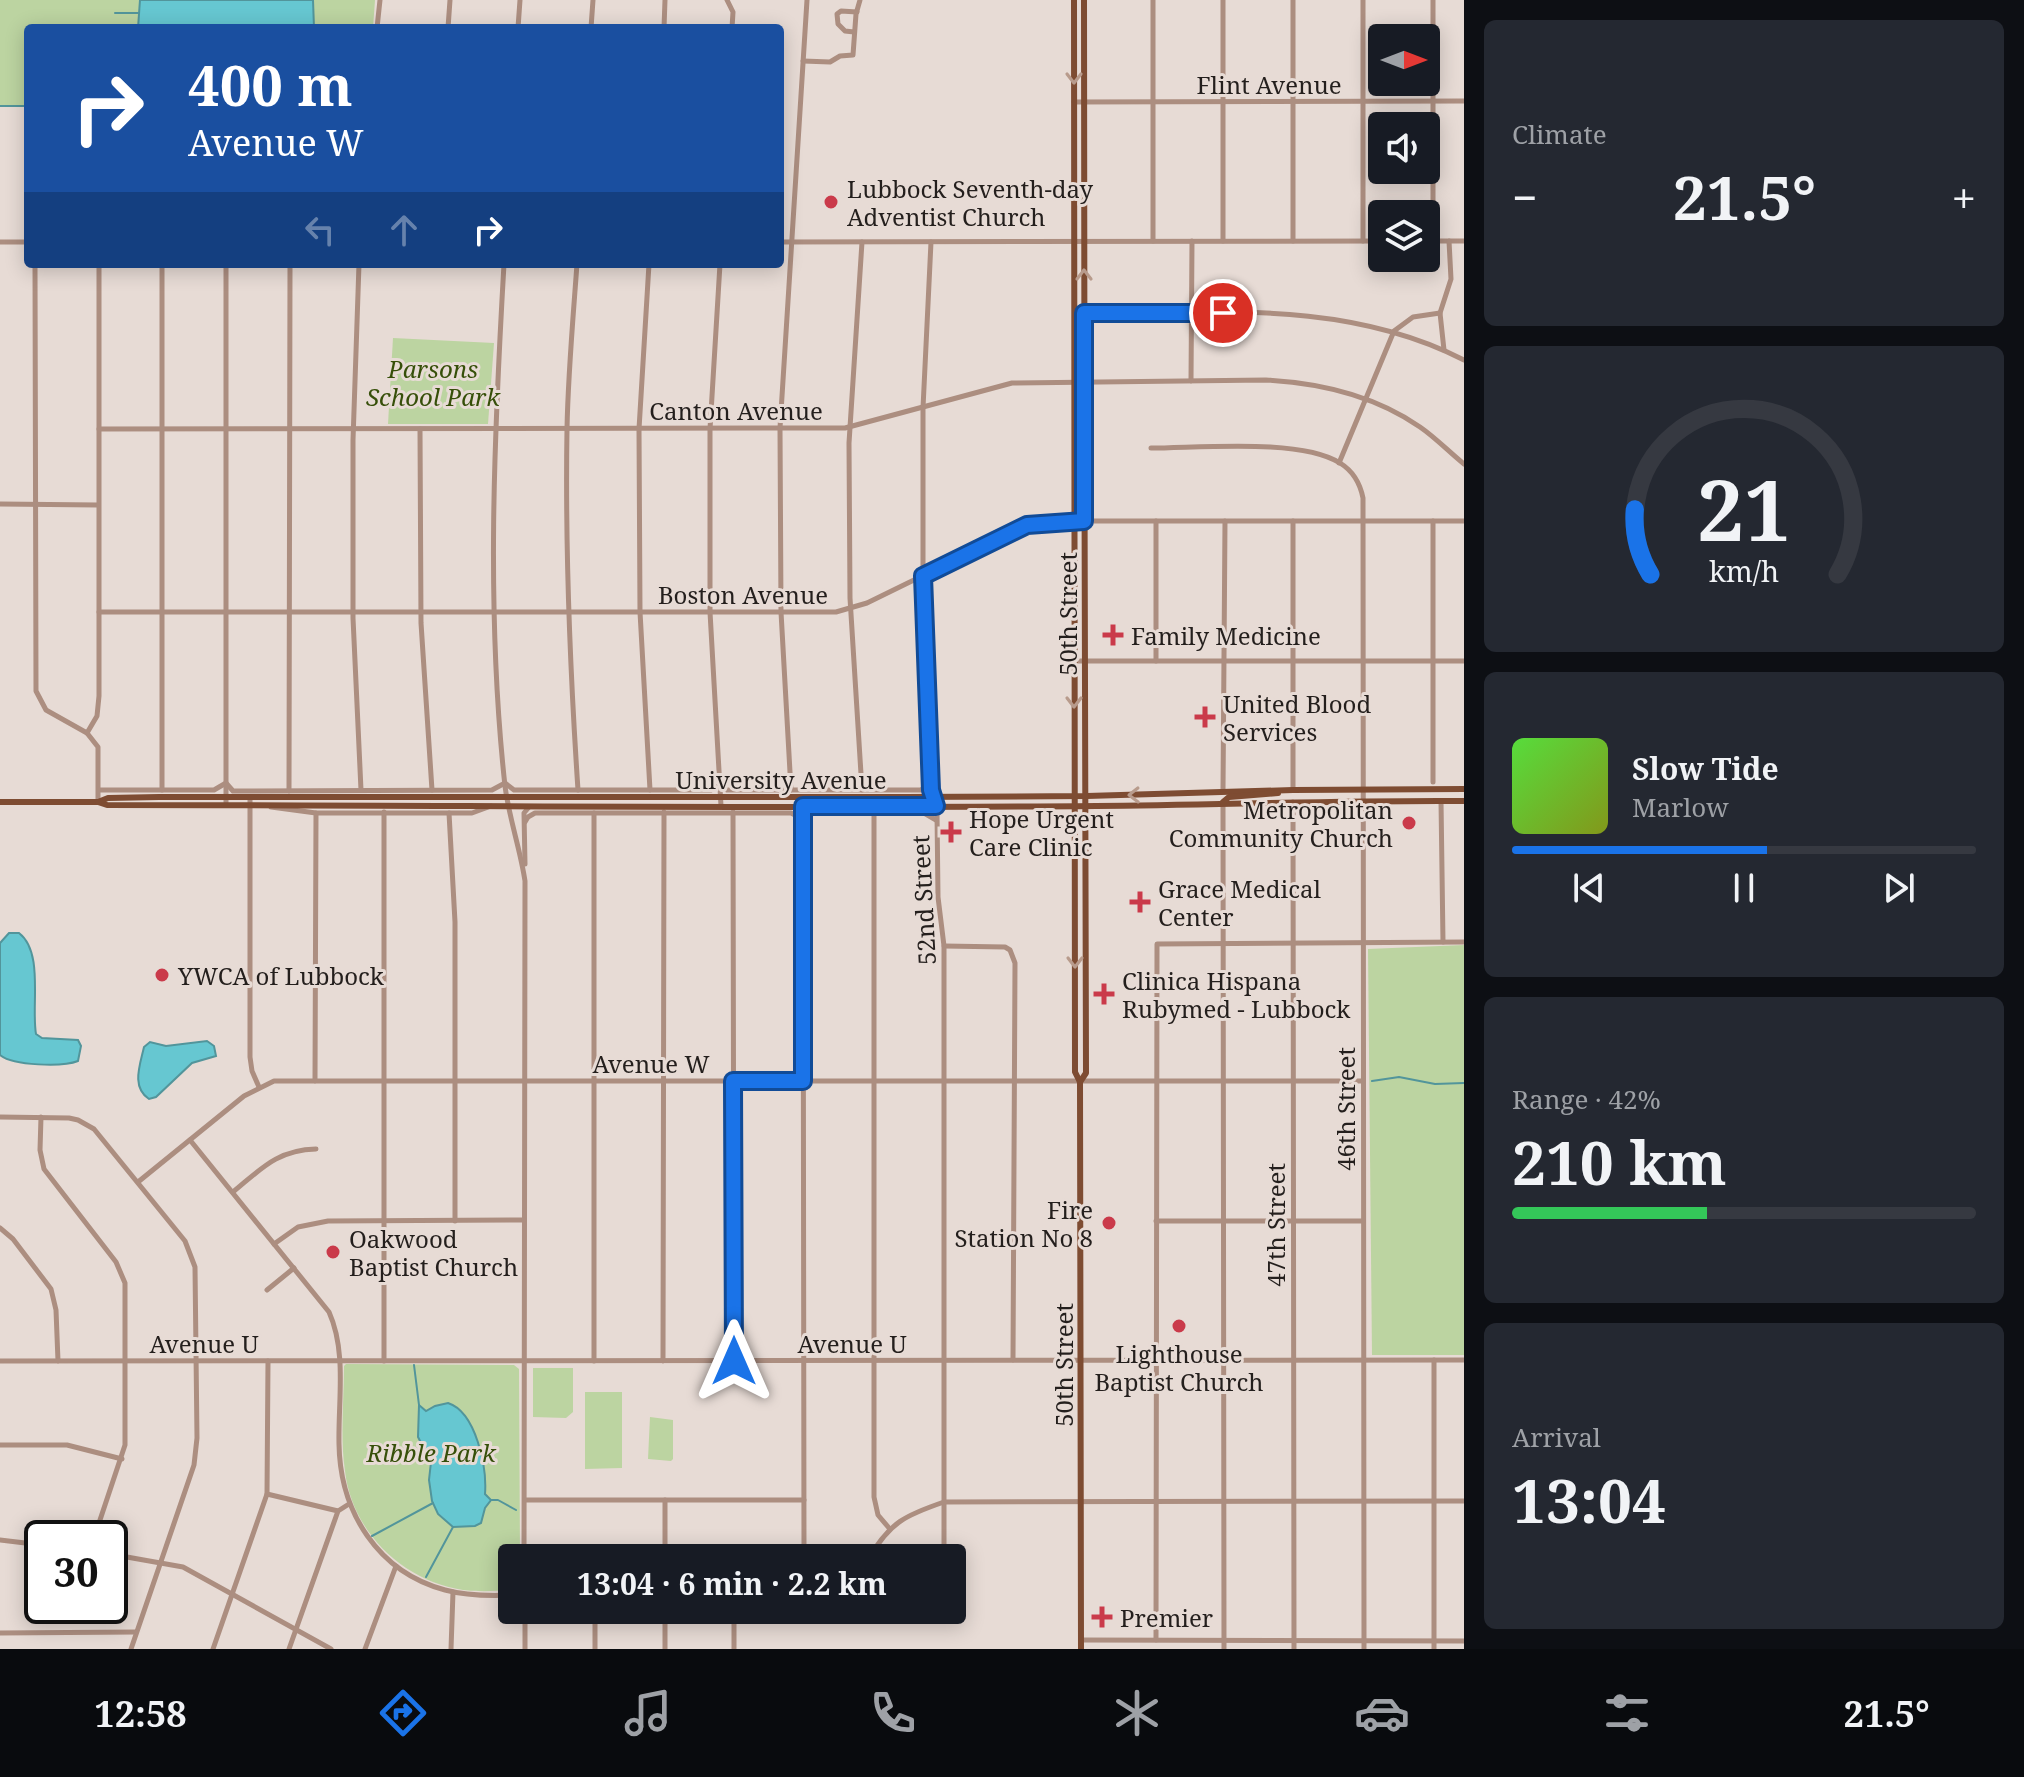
<!DOCTYPE html>
<meta charset="utf-8">
<style>
body{margin:0;font-family:"Noto Serif",serif;background:#242831;color:#f1f3f6;height:100vh;display:flex;flex-direction:column;font-size:30px;white-space:nowrap}
*{box-sizing:border-box;margin:0}
p{font-size:26px;color:#9ea1a6}
.icon{flex:none;width:44px;height:44px;fill:none;stroke:currentColor;stroke-width:2;stroke-linecap:round;stroke-linejoin:round}
.map{position:relative;flex:1;overflow:hidden}
.sheet{display:flex;flex-direction:column;gap:20px;padding:20px;background:#0d0f14;width:560px}
.sheet>*{flex:none}
.hud{position:absolute;left:24px;top:24px;width:760px;height:244px;border-radius:8px;box-shadow:0 4px 20px #0003;background:#1a4fa0;color:#fff;overflow:hidden}
.needle{width:52px;rotate:90deg}
.tools{position:absolute;left:1368px;top:24px;display:grid;gap:16px}
.tools a{display:grid;place-items:center;width:72px;height:72px;border-radius:8px;background:#171b24;box-shadow:0 4px 20px #0003;font-size:40px}
.speed{position:absolute;left:24px;top:1520px;display:flex;gap:16px;font-size:40px;font-weight:700;text-align:center}
.speed>*{display:grid;place-content:center;width:104px;height:104px;border-radius:50%;background:#171b24;box-shadow:0 4px 20px #0003;line-height:1}
.speed .limit{border:4px solid #111;border-radius:12px;background:#fff;color:#111}
.pin{position:absolute;display:grid;place-items:center;width:68px;height:68px;color:#fff;margin:-34px;border:4px solid #fff;border-radius:50%;box-shadow:0 2px 8px #0007}
.me{position:absolute;width:88px;margin:-44px;rotate:0deg;stroke-linejoin:round;filter:drop-shadow(0 0 6px #0008)}
.turn{display:flex;align-items:center;gap:28px;height:168px;padding:0 32px;font-size:36px}
.turn .icon{width:104px;height:104px;stroke-width:2.5}
.turn b{display:block;font-size:56px;line-height:68px}
.lanes{display:flex;align-items:center;height:76px;padding:0 32px;background:#0003;justify-content:center;gap:40px;direction:ltr}
.lanes .off{opacity:.35}
.big{font-size:60px;font-weight:700;line-height:1.1}
.sheet .widget{flex:1;display:flex;flex-direction:column;justify-content:center;gap:12px;min-width:0;padding:0 28px;border-radius:12px;background:#242831}
.sheet .dial{align-items:center;gap:0}
.dial svg{height:208px;overflow:visible;fill:none;stroke:#363941;stroke-width:7;stroke-linecap:round;text-anchor:middle}
.dial text{fill:#f1f3f6;stroke:none}
.song{display:flex;align-items:center;gap:24px}
.cover{width:96px;height:96px;border-radius:12px;background:linear-gradient(135deg,hsl(110 70% 55%),hsl(70 70% 35%))}
.played{height:8px;border-radius:4px;background:linear-gradient(90deg,#1a73e8 55%,#363941 55%)}
.keys{display:flex;justify-content:space-around;direction:ltr}
.heat{display:flex;justify-content:space-between;align-items:center;font-size:44px;direction:ltr}
.charge{height:12px;border-radius:6px;background:linear-gradient(90deg,#34c759 42%,#363941 0)}
.trip{position:absolute;left:498px;top:1544px;width:468px;height:80px;border-radius:8px;background:#171b24;box-shadow:0 4px 20px #0003;font-weight:700;line-height:80px;text-align:center}
.tabs{display:flex;height:128px;justify-content:space-around;align-items:center;background:#090b0e;color:#9ea1a6}
.tabs .icon{width:56px;height:56px}
.tabs .current{color:#1a73e8}
.tabs b{font-size:36px;color:#f1f3f6}
main{display:flex;flex:1;min-height:0}
.map>svg:first-child{display:block}
.green{fill:#bcd4a1}
.water{fill:#66c7d1;stroke:#52959b;stroke-width:2}
.lines{fill:none;stroke-linecap:round;stroke-linejoin:round}
.stream{stroke:#52959b;stroke-width:2}
.minor{stroke:#ac8e80;stroke-width:5}
.major{stroke:#7e4c32;stroke-width:6}
.oneway{stroke:#b89b8c}
.route-casing{stroke:#114b97;stroke-width:20}
.route{stroke:#1a73e8;stroke-width:14}
.poi-dot{fill:#ca3a4a;stroke:#e7dbd5;stroke-width:3}
.labels{text-anchor:middle;dominant-baseline:central;stroke-width:6;stroke-linejoin:round;paint-order:stroke}
.street-label{font-size:24px;fill:#241f1d;stroke:#e7dbd5}
.poi-label{font-size:24px;fill:#241f1d;stroke:#e7dbd5;text-anchor:start}
.park-label{font-size:24px;font-style:italic;fill:#364f09;stroke:#e7dbd5}
</style>
<main>
<div class="map">
<svg width="1464" height="1649" viewBox="0 0 1464 1649">
<rect width="100%" height="100%" fill="#e7dbd5"/>
<g class="green">
<polygon points="0,0 375,0 373,28 28,28 28,107 0,107"/>
<polygon points="393,338 494,343 488,424 388,424"/>
<polygon points="1464,945 1464,1355 1372,1355 1368,949"/>
<path d="M346 1364 514 1365 519 1369 520 1558H512V1590C496 1591 479 1592 463 1590 403 1581 352 1532 345 1471 340 1437 344 1401 344 1366Z"/>
<polygon points="533,1368 573,1368 573,1412 566,1418 533,1417"/>
<polygon points="585,1392 622,1392 622,1468 585,1469"/>
<polygon points="650,1417 673,1420 673,1459 671,1461 648,1459"/>
</g>
<g class="water">
<polygon points="140,0 313,0 314,28 138,28"/>
<path d="M9 933H19C44 952 31 1006 36 1034L42 1038 78 1040 81 1046 78 1061C63 1067 13 1066 0 1055V943Z"/>
<path d="M207 1041 214 1046 216 1056 192 1063 156 1097 149 1099C131 1087 140 1065 144 1047L150 1042 166 1046Z"/>
<path d="M448 1403C476 1412 487 1467 485 1494L491 1500 485 1508 481 1523 475 1526 453 1527 438 1514 432 1501 429 1480 431 1462 418 1437 419 1405 426 1411 435 1406Z"/>
</g>
<g class="lines">
<g class="stream">
<polyline points="115,13 139,13"/>
<polyline points="0,106 28,106"/>
<polyline points="1372,1081 1399,1077 1435,1084 1464,1083"/>
<polyline points="414,1365 419,1405"/>
<polyline points="491,1500 498,1500 516,1510"/>
<polyline points="372,1536 433,1503"/>
<polyline points="426,1577 453,1527"/>
</g>
<g class="minor">
<polyline points="727,0 733,12 732,28"/>
<polyline points="1223,0 1223,241"/>
<polyline points="1363,0 1363,241"/>
<polyline points="1433,0 1433,241"/>
<polyline points="377,28 380,0"/>
<polyline points="448,28 450,0"/>
<polyline points="518,28 520,0"/>
<polyline points="591,28 593,0"/>
<polyline points="664,28 665,0"/>
<polyline points="854,32 845,31 838,24 837,14 841,11 857,12"/>
<polyline points="803,61 830,62 840,56 853,55 856,14 860,0"/>
<polyline points="1074,102 1464,101"/>
<polyline points="1153,241 1153,0"/>
<polyline points="1293,241 1293,0"/>
<polyline points="1426,241 1464,241"/>
<polyline points="0,242 28,242"/>
<polyline points="780,242 1382,241"/>
<polyline points="931,242 923,408 923,576 931,782 937,813 938,897 944,946 944,1558"/>
<polyline points="35,264 36,691 46,710 87,733"/>
<polyline points="359,264 353,440 353,618 361,790"/>
<path d="M504 264C494 437 486 613 505 786 509 818 520 848 525 881L524 1558"/>
<path d="M577 264C573 319 568 374 567 429 565 550 570 670 578 790"/>
<polyline points="649,264 639,429 640,612 650,790"/>
<polyline points="720,264 710,429 710,612 721,806"/>
<path d="M1084 313C1213 313 1346 299 1464 360"/>
<polyline points="1444,350 1440,313 1451,279 1449,241"/>
<polyline points="1191,381 1192,241"/>
<path d="M99 429 845 428 1012 383 1266 380C1321 383 1374 395 1420 427 1436 438 1449 452 1464 464"/>
<polyline points="420,429 421,623 432,790"/>
<path d="M1151 448C1199 448 1301 438 1340 463 1353 471 1360 483 1363 498L1364 1649"/>
<polyline points="1339,463 1394,331 1413,317 1440,313"/>
<polyline points="0,504 98,505"/>
<polyline points="1156,521 1156,661"/>
<polyline points="1433,521 1433,782"/>
<polyline points="99,612 836,612 867,603 1020,528 1050,521 1464,521"/>
<polyline points="1074,661 1464,661"/>
<polyline points="99,790 214,790 226,783 233,791 492,790 505,783 514,790 711,790 721,785 727,790 921,790 930,783"/>
<polyline points="162,790 162,264"/>
<polyline points="791,790 781,612 780,428 807,0"/>
<polyline points="862,790 850,598 849,443 862,242"/>
<polyline points="1293,790 1293,521"/>
<polyline points="289,791 290,264"/>
<polyline points="1223,791 1225,521"/>
<polyline points="250,797 250,1057 252,1071 259,1087"/>
<polyline points="803,797 804,1558"/>
<polyline points="1441,801 1443,942"/>
<polyline points="98,802 98,747 87,733 97,716 99,696 99,264"/>
<polyline points="1293,802 1294,1649"/>
<polyline points="1223,803 1224,1649"/>
<polyline points="226,805 226,264"/>
<polyline points="271,807 316,813 472,813 491,806"/>
<polyline points="733,812 734,1361"/>
<polyline points="449,813 455,922 455,1221"/>
<polyline points="594,813 594,1361"/>
<polyline points="874,813 874,1497 878,1515 889,1528"/>
<polyline points="525,822 528,817 535,813 791,813 803,819 807,815 815,813 924,813 936,820"/>
<polyline points="525,864 524,813 529,807"/>
<polyline points="944,946 1005,947 1010,950 1015,963 1013,1360"/>
<polyline points="315,1081 316,813"/>
<polyline points="0,1117 69,1118 78,1120 94,1129 185,1241 195,1267 197,1438 194,1465 131,1649"/>
<polyline points="41,1117 40,1150 44,1169 116,1262 125,1283 125,1445 94,1538"/>
<path d="M190 1140 329 1312C347 1352 338 1401 339 1444 340 1512 378 1572 445 1590 467 1596 490 1596 512 1595"/>
<polyline points="138,1182 244,1096 274,1081 1363,1081"/>
<path d="M233 1192C261 1169 277 1150 316 1149"/>
<polyline points="1156,1221 1363,1221"/>
<polyline points="0,1228 13,1239 51,1289 56,1310 58,1361"/>
<polyline points="274,1244 298,1227 328,1221 524,1220"/>
<polyline points="267,1290 294,1268"/>
<polyline points="0,1361 1464,1360"/>
<polyline points="384,1361 384,812"/>
<polyline points="663,1361 664,812"/>
<polyline points="0,1445 67,1445 122,1459"/>
<polyline points="267,1494 338,1511"/>
<polyline points="525,1500 804,1500"/>
<polyline points="0,1540 42,1545"/>
<polyline points="110,1554 183,1567 331,1649"/>
<polyline points="665,1558 665,1500"/>
<path d="M869 1558C890 1522 906 1515 944 1502L1464 1501"/>
<polyline points="525,1610 525,1649"/>
<polyline points="595,1610 595,1649"/>
<polyline points="0,1633 136,1632"/>
<polyline points="1081,1640 1464,1641"/>
<polyline points="1156,1640 1157,944 1464,942"/>
<polyline points="213,1649 267,1494 268,1361"/>
<polyline points="289,1649 338,1511 349,1504"/>
<polyline points="365,1649 396,1566"/>
<polyline points="451,1649 453,1592"/>
<polyline points="665,1649 665,1610"/>
<polyline points="734,1649 734,1610"/>
<polyline points="1434,1649 1434,1360"/>
</g>
<g class="major">
<polyline points="1074,0 1075,1072 1080,1082 1081,1649"/>
<path d="M0 802H98L107 805C437 805 766 809 1096 806 1219 805 1341 800 1464 801"/>
<polyline points="98,802 108,798 159,797 905,797 1087,796 1293,790 1464,789"/>
<polyline points="1223,802 1229,797 1278,793"/>
<path d="M1080 1082 1086 1073C1085 715 1084 358 1084 0"/>
</g>
</g>
<defs><path id="oneway-chevron" d="M-2-3.5L2.5 0L-2 3.5" fill="none" stroke-width="1.6" stroke-linecap="round" stroke-linejoin="round" transform="scale(2)"/></defs>
<g class="oneway">
<use href="#oneway-chevron" transform="translate(1074 78) rotate(90)"/>
<use href="#oneway-chevron" transform="translate(1084 275) rotate(-90)"/>
<use href="#oneway-chevron" transform="translate(1074 702) rotate(90)"/>
<use href="#oneway-chevron" transform="translate(1134 795) rotate(179)"/>
<use href="#oneway-chevron" transform="translate(1075 962) rotate(90)"/>
</g>
<g class="lines">
<g class="route-casing">
<polyline id="route" points="734,1361 733,1081 803,1081 803,806 936,806 931,790 923,576 1027,525 1084,521 1084,313 1223,313"/>
</g>
<use href="#route" class="route"/>
</g>
<g class="poi-dot">
<circle cx="831" cy="202" r="8"/>
<path d="M1109 623h8v8h8v8h-8v8h-8v-8h-8v-8h8z"/>
<path d="M1201 705h8v8h8v8h-8v8h-8v-8h-8v-8h8z"/>
<circle cx="1409" cy="823" r="8"/>
<path d="M947 820h8v8h8v8h-8v8h-8v-8h-8v-8h8z"/>
<path d="M1136 890h8v8h8v8h-8v8h-8v-8h-8v-8h8z"/>
<circle cx="162" cy="975" r="8"/>
<path d="M1100 982h8v8h8v8h-8v8h-8v-8h-8v-8h8z"/>
<circle cx="1109" cy="1223" r="8"/>
<circle cx="333" cy="1252" r="8"/>
<circle cx="1179" cy="1326" r="8"/>
<path d="M1098 1605h8v8h8v8h-8v8h-8v-8h-8v-8h8z"/>
</g>
<g class="labels">
<g class="street-label">
<text x="1269" y="84">Flint Avenue</text>
<text x="736" y="410">Canton Avenue</text>
<text x="743" y="594">Boston Avenue</text>
<text transform="translate(1067 614) rotate(-90)">50th Street</text>
<text x="781" y="779">University Avenue</text>
<text transform="translate(923 900) rotate(-93)">52nd Street</text>
<text x="651" y="1063">Avenue W</text>
<text transform="translate(1345 1109) rotate(-90)">46th Street</text>
<text transform="translate(1275 1225) rotate(-90)">47th Street</text>
<text x="204" y="1343">Avenue U</text>
<text x="852" y="1343">Avenue U</text>
<text transform="translate(1063 1365) rotate(-90)">50th Street</text>
</g>
<g class="poi-label">
<text x="847" y="188">Lubbock Seventh-day<tspan x="847" dy="28">Adventist Church</tspan></text>
<text x="1131" y="635">Family Medicine</text>
<text x="1223" y="703">United Blood<tspan x="1223" dy="28">Services</tspan></text>
<text x="1393" y="809" text-anchor="end">Metropolitan<tspan x="1393" dy="28">Community Church</tspan></text>
<text x="969" y="818">Hope Urgent<tspan x="969" dy="28">Care Clinic</tspan></text>
<text x="1158" y="888">Grace Medical<tspan x="1158" dy="28">Center</tspan></text>
<text x="178" y="975">YWCA of Lubbock</text>
<text x="1122" y="980">Clinica Hispana<tspan x="1122" dy="28">Rubymed - Lubbock</tspan></text>
<text x="1093" y="1209" text-anchor="end">Fire<tspan x="1093" dy="28">Station No 8</tspan></text>
<text x="349" y="1238">Oakwood<tspan x="349" dy="28">Baptist Church</tspan></text>
<text x="1179" y="1353" text-anchor="middle">Lighthouse<tspan x="1179" dy="28">Baptist Church</tspan></text>
<text x="1120" y="1617">Premier</text>
</g>
<g class="park-label">
<text x="433" y="368">Parsons<tspan x="433" dy="28">School Park</tspan></text>
<text x="431" y="1452">Ribble Park</text>
</g>
</g>
</svg>
<div class="tools">
<a><svg class="needle" viewBox="-14 -14 28 28"><path d="M0-13l5 13h-10z" fill="#e53935"/><path d="M0 13l5-13h-10z" fill="#9ea1a6"/></svg></a>
<a><svg class="icon" aria-label="sound" viewBox="0 0 24 24"><path d="M4 9h4l5-4v14l-5-4H4zM17 9q2 3 0 6"/></svg></a>
<a><svg class="icon" aria-label="layers" viewBox="0 0 24 24"><path d="M12 4l9 5-9 5-9-5zM3 14l9 5 9-5"/></svg></a>
</div>
<div class="speed"><div class="limit">30</div></div>
<div class="pin" style="left:1223px;top:313px;background:#d93025"><svg class="icon" aria-label="arrive" viewBox="0 0 24 24"><path d="M6 21V4h12l-3 4 3 4H6"/></svg></div>
<svg class="me" style="left:734px;top:1361px" viewBox="-20 -20 40 40"><path d="M0-17L14 15 0 8-14 15z" fill="#1a73e8" stroke="#fff" stroke-width="4"/></svg>
<div class="trip">13:04 · 6 min · 2.2 km</div>
<div class="hud">
<div class="turn"><svg class="icon" aria-label="right" viewBox="0 0 24 24"><path d="M7 20v-9h11M14 6l5 5-5 5"/></svg><div><b>400 m</b>Avenue W</div></div>
<div class="lanes"><svg class="icon off" aria-label="left" viewBox="0 0 24 24"><path d="M17 20v-9H6M10 6l-5 5 5 5"/></svg><svg class="icon off" aria-label="ahead" viewBox="0 0 24 24"><path d="M12 20V5M6 11l6-6 6 6"/></svg><svg class="icon" aria-label="right" viewBox="0 0 24 24"><path d="M7 20v-9h11M14 6l5 5-5 5"/></svg></div>
</div>
</div>
<section class="sheet">
<div class="widget"><p>Climate</p>
<div class="heat"><a>−</a><b class="big">21.5°</b><a>+</a></div>
</div>
<div class="widget dial"><svg viewBox="0 0 100 80">
<path d="M14 69A42 42 0 1 1 86 69"/>
<path d="M14 69A42 42 0 0 1 8 44" stroke="#1a73e8"/>
<text x="50" y="56" font-size="32" font-weight="700">21</text>
<text x="50" y="72" font-size="11">km/h</text>
</svg></div>
<div class="widget">
<div class="song"><i class="cover"></i><div><b>Slow Tide</b><p>Marlow</p></div></div>
<div class="played"></div>
<div class="keys"><svg class="icon" aria-label="previous" viewBox="0 0 24 24"><path d="M18 5L8 12l10 7zM5 5v14"/></svg><svg class="icon" aria-label="pause" viewBox="0 0 24 24"><path d="M8 5v14M16 5v14"/></svg><svg class="icon" aria-label="next" viewBox="0 0 24 24"><path d="M6 5l10 7-10 7zM19 5v14"/></svg></div>
</div>
<div class="widget"><p>Range · 42%</p><b class="big">210 km</b><div class="charge"></div></div>
<div class="widget"><p>Arrival</p><b class="big">13:04</b></div>
</section>
</main>
<nav class="tabs">
<b>12:58</b>
<svg class="icon current" aria-label="directions" viewBox="0 0 24 24"><path d="M12 3l9 9-9 9-9-9zM9 14v-3h6M13 9l2 2-2 2"/></svg>
<svg class="icon" aria-label="music" viewBox="0 0 24 24"><path d="M9 18V5l10-2v13"/><circle cx="6" cy="18" r="3"/><circle cx="16" cy="16" r="3"/></svg>
<svg class="icon" aria-label="phone" viewBox="0 0 24 24"><path d="M5 4h4l2 5-3 2q2 4 5 5l2-3 5 2v4C11 20 4 13 5 4z"/></svg>
<svg class="icon" aria-label="climate" viewBox="0 0 24 24"><path d="M12 3v18M4 7l16 10M4 17L20 7"/></svg>
<svg class="icon" aria-label="car" viewBox="0 0 24 24"><path d="M5 17H2v-5l4-1 3-4h7l3 4 3 1v5h-3M9 17h6M6 11h13"/><circle cx="7" cy="17" r="2"/><circle cx="17" cy="17" r="2"/></svg>
<svg class="icon" aria-label="filters" viewBox="0 0 24 24"><path d="M4 7h16M4 17h16"/><circle cx="9" cy="7" r="2"/><circle cx="15" cy="17" r="2"/></svg>
<b>21.5°</b>
</nav>
